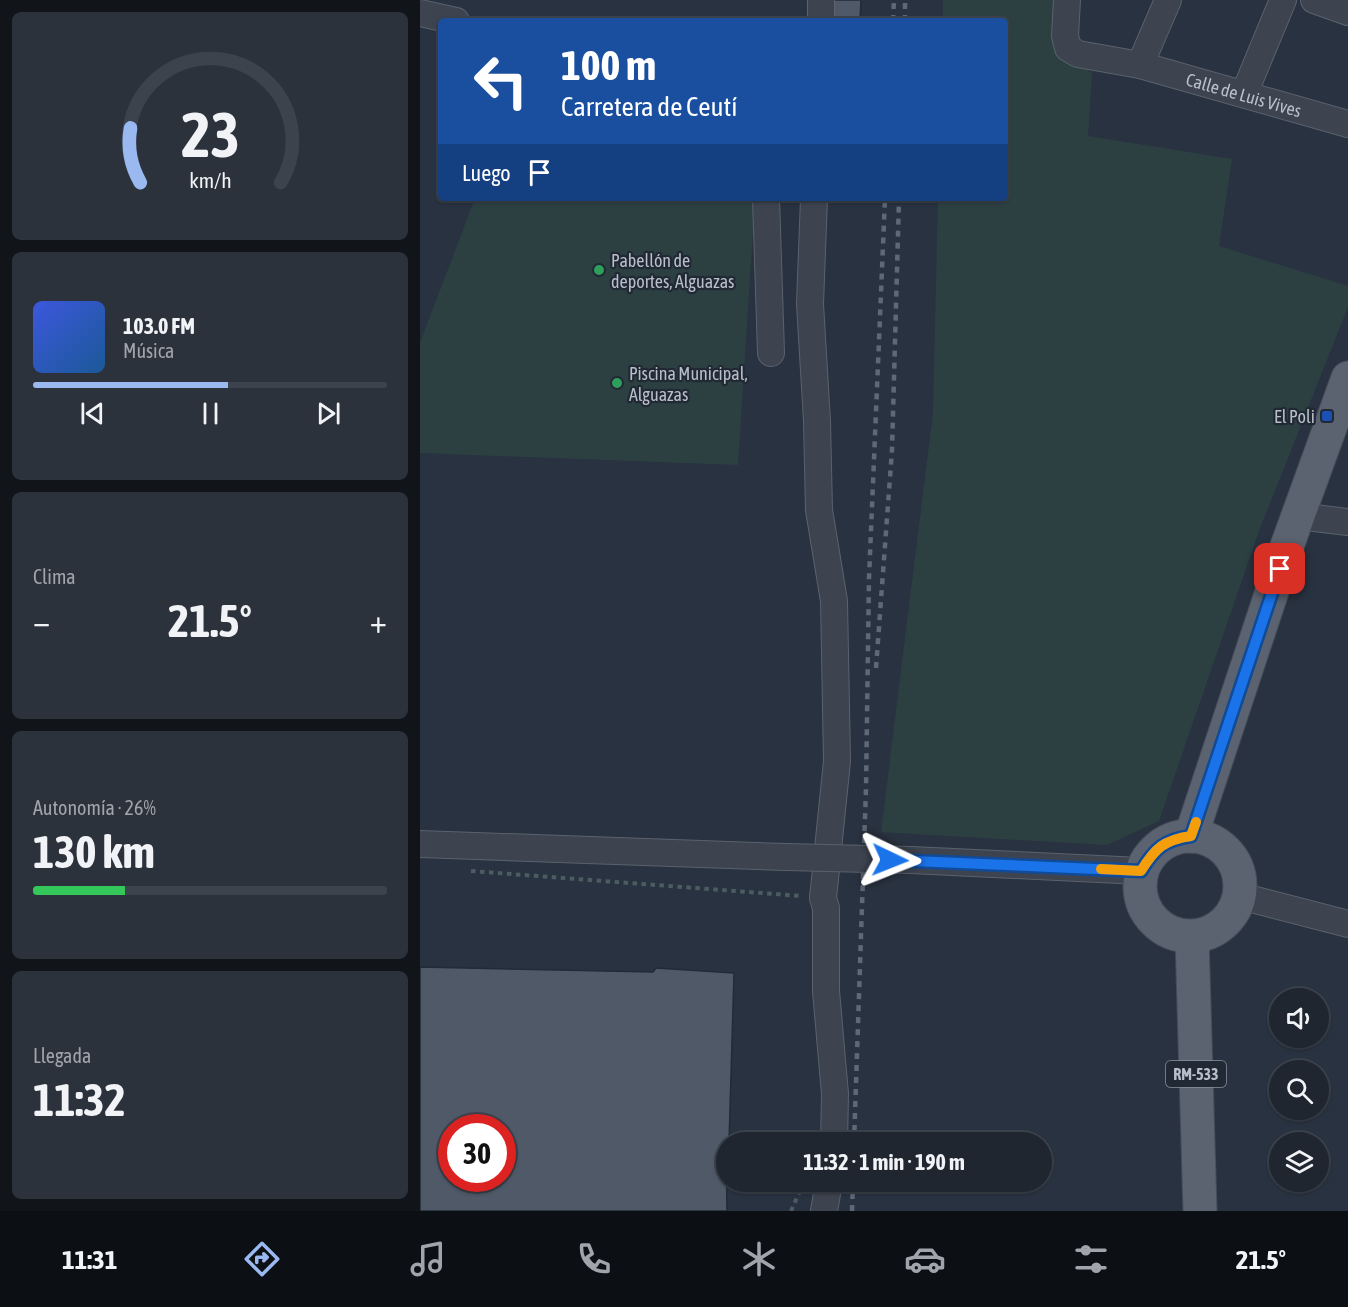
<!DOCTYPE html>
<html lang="es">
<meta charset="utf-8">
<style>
body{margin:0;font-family:"Asap Condensed",sans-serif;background:#2c323c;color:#f1f3f6;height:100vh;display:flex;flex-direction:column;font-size:22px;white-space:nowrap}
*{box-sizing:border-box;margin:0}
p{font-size:20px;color:#a1a5ab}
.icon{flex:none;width:33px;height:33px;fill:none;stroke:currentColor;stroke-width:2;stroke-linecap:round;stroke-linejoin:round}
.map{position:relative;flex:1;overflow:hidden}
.side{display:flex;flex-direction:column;gap:12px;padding:12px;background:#11151a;width:420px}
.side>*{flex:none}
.top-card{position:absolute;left:18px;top:18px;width:570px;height:183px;border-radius:6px;box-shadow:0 2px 4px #0004,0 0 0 2px #3c434c;background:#1a4fa0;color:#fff;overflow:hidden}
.fabs{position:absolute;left:849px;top:988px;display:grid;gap:12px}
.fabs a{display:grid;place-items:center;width:60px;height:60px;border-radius:50%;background:#1f2630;box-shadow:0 2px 4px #0004,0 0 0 2px #3c434c;font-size:30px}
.speed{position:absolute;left:18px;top:1114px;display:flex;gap:12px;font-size:30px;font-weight:700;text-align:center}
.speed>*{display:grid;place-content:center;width:78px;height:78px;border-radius:50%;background:#1f2630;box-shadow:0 2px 4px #0004,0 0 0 2px #3c434c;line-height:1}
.speed .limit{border:9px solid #d22;background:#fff;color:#111}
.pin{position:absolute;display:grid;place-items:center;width:51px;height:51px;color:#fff;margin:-26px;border-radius:12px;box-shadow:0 3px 9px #0006}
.me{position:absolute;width:66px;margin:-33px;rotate:92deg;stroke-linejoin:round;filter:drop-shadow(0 0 4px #0008)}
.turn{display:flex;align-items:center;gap:21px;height:126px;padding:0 24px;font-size:27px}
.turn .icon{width:78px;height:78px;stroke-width:2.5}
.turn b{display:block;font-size:42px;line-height:51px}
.then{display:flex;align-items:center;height:57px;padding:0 24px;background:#0003;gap:12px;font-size:22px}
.big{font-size:45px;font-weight:700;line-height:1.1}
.side .widget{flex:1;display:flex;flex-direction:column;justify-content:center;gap:9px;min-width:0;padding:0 21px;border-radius:9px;background:#2c323c}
.side .dial{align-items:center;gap:0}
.dial svg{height:156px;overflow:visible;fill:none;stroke:#3c434c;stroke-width:7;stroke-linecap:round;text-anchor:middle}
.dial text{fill:#f1f3f6;stroke:none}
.song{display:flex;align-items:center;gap:18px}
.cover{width:72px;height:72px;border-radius:9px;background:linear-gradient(135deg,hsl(230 70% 55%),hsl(210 70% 35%))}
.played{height:6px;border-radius:3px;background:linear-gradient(90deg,#99b9f0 55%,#3c434c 55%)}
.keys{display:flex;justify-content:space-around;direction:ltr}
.heat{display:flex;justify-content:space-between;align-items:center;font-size:33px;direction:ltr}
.charge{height:9px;border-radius:4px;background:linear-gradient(90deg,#34c759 26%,#3c434c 0)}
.trip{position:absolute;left:296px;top:1132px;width:336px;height:60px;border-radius:30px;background:#1f2630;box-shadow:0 2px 4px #0004,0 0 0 2px #3c434c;font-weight:700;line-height:60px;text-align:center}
.tabs{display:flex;height:96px;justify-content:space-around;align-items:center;background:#0c0f13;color:#a1a5ab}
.tabs .icon{width:42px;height:42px}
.tabs .on{color:#99b9f0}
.tabs b{font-size:27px;color:#f1f3f6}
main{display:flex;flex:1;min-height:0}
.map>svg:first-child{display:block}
.green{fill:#2c4042}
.building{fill:#4f5968;stroke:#232b37;stroke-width:1.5;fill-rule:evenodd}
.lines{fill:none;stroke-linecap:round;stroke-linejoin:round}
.minor-casing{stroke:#5a626d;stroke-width:28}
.major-casing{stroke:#464d59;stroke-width:35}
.path{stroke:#4b5d60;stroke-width:4;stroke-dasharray:4.5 4.5;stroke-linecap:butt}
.minor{stroke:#3d4450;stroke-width:26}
.major{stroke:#5b6370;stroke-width:33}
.rail{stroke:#5f6876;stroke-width:4.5;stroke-dasharray:6 6;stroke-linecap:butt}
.minor-bridge-casing{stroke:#5a626d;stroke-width:28;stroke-linecap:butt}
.minor-bridge{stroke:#3d4450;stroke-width:26}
.route-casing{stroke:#114b97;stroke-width:15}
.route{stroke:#1a73e8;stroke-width:10}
.slow{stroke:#f59e0b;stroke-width:10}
.leisure-dot{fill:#2e9e5b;stroke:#212935;stroke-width:2}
.transit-dot{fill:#1a4fb4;stroke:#212935;stroke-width:2}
.labels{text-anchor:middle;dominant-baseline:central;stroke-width:4.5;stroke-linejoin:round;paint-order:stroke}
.shield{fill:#212935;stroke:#8b929d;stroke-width:1.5}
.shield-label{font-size:16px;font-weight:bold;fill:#b9bfca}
.street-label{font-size:18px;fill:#b9bfca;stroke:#212935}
.poi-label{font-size:18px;fill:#b9bfca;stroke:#212935;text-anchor:start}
</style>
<main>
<section class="side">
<div class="widget dial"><svg viewBox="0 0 100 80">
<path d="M14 69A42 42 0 1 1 86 69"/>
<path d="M14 69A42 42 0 0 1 9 41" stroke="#99b9f0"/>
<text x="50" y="56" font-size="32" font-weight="700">23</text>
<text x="50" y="72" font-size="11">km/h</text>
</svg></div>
<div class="widget">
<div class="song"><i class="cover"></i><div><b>103.0 FM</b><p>Música</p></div></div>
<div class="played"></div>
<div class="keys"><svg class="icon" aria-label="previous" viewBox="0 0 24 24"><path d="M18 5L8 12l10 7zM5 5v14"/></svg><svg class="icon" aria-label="pause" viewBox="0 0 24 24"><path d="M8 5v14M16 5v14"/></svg><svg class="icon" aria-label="next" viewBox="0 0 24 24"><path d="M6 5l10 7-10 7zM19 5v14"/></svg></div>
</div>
<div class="widget"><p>Clima</p>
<div class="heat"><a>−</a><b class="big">21.5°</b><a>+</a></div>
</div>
<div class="widget"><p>Autonomía · 26%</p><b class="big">130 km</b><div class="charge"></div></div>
<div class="widget"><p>Llegada</p><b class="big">11:32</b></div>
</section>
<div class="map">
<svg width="928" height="1211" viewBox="0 0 928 1211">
<rect width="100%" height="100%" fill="#293240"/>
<g class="green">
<polygon points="523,0 640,0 639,50 672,73 668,136 812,159 799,246 928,286 928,307 840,528 739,821 687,845 461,832 513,413 518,198 585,198 585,21 523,21"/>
<polygon points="55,198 335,198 318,465 0,453 0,343"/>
</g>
<g class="building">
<polygon points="408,0 441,0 440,21 407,21"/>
<path d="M0 967 233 972 236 968 314 973 309 1143H306L307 1211H0ZM32 1128H82V1179H32Z"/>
</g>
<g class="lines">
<g class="minor-casing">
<g id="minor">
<path id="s1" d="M647 0 645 36 648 48 658 54 720 65 928 124"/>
<polyline points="894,0 928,12"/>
<polyline points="0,13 36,21"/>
<polyline points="401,21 401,0"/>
<polyline points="720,65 748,0"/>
<polyline points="824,94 863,0"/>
<polyline points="346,198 351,353"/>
<polyline points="394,198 390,304 397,421 399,510 414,601 417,761 403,898 406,908 406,991 415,1094 414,1143"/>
<polyline points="878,516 928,522"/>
<polyline points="0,844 366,857"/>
<polyline points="491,860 721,871"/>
<polyline points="820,896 928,924"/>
<polyline points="404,1211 409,1182"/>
</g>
</g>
<g class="major-casing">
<g id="major">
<polyline points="771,836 867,546 928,378"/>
<circle cx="770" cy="886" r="50"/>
<polyline points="772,937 780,1211"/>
</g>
</g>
<g class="path">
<polyline points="51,871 381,896"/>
<polyline points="371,1211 384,1182"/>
</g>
<use href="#minor" class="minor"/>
<use href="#major" class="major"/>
<g class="rail">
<polyline points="473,21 474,0"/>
<polyline points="485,21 485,0"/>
<polyline points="456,668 472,450 479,198"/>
<polyline points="434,1143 446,788 449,578 465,198"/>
<polyline points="432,1211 433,1182"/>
</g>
<g class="minor-bridge-casing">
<polyline id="minor-bridge" points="366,857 491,860"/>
</g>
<use href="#minor-bridge" class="minor-bridge"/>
</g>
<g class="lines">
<g class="route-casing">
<path id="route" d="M470 860 721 871C735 848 744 840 771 836L860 569"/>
</g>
<use href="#route" class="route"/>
<path class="slow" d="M681 869 721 871C735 848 744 840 771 836L776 822"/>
</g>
<g class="leisure-dot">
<circle cx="179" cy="270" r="6"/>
<circle cx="197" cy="383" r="6"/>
</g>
<rect class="transit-dot" x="901" y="410" width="12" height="12" rx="3"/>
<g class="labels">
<rect class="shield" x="746" y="1061" width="60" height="26" rx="4.5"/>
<g class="shield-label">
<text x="776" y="1074">RM-533</text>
</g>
<g class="street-label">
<text stroke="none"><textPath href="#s1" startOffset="231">Calle de Luis Vives</textPath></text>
</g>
<g class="poi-label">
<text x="191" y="260">Pabellón de<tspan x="191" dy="21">deportes, Alguazas</tspan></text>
<text x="209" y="373">Piscina Municipal,<tspan x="209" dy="21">Alguazas</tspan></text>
<text x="895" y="416" text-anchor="end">El Poli</text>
</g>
</g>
</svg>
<div class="fabs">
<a><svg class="icon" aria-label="sound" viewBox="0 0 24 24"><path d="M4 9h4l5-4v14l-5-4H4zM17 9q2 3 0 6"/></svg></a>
<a><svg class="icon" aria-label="search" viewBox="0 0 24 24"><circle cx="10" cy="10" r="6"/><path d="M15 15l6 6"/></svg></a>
<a><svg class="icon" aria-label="layers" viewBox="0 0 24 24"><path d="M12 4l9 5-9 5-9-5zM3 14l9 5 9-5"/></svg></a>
</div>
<div class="speed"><div class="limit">30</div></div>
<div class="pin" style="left:860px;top:569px;background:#d93025"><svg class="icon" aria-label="arrive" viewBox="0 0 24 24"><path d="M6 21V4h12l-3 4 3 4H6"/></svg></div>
<svg class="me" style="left:470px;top:860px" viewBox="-20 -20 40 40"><path d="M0-17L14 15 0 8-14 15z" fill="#1a73e8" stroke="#fff" stroke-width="4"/></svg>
<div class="trip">11:32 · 1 min · 190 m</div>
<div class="top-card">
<div class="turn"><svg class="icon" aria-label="left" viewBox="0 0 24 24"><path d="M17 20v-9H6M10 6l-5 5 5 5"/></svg><div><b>100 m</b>Carretera de Ceutí</div></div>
<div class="then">Luego<svg class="icon" aria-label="arrive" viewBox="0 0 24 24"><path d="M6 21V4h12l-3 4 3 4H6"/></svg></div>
</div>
</div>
</main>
<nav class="tabs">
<b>11:31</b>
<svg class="icon on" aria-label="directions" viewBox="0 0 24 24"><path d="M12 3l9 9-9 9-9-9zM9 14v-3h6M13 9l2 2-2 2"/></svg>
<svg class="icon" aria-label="music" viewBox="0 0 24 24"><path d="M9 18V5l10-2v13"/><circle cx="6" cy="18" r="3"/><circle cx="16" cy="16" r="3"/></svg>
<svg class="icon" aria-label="phone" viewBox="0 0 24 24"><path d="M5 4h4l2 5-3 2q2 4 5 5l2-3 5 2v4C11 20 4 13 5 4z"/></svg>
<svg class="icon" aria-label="climate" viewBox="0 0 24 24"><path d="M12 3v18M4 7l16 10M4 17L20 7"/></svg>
<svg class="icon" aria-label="car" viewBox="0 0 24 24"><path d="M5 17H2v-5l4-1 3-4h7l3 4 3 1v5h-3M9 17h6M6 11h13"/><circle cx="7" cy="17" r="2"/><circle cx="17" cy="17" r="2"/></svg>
<svg class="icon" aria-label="filters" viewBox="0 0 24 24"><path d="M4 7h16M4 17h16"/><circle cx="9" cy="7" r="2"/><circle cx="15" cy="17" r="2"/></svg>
<b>21.5°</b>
</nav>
